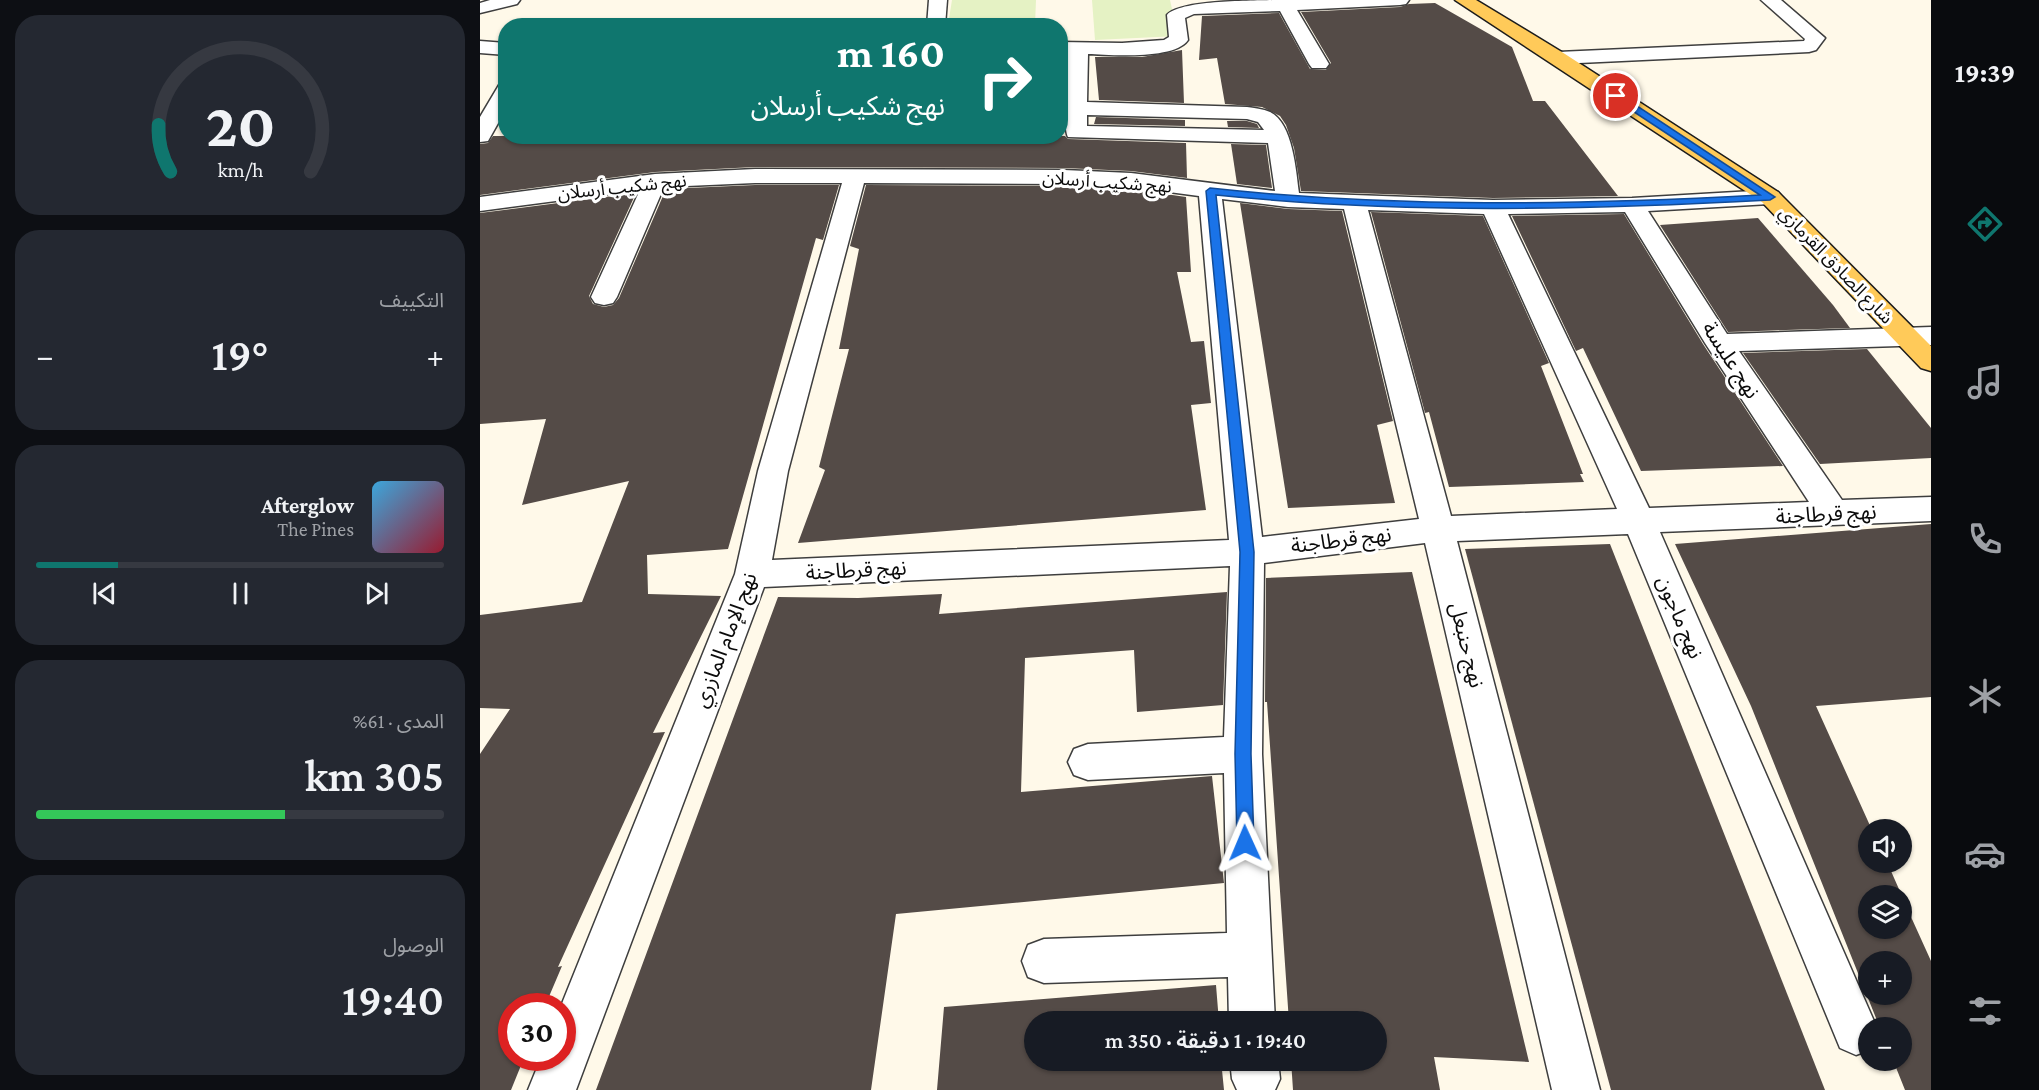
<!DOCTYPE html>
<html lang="ar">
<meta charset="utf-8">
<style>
body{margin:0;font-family:"Crimson Pro","Noto Sans Arabic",serif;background:#242831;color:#f1f3f6;direction:rtl;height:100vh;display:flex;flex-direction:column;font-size:22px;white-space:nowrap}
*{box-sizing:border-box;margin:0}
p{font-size:20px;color:#9ea1a6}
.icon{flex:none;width:33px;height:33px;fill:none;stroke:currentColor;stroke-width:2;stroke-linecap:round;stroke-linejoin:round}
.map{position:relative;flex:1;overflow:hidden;direction:ltr}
.drawer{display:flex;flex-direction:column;gap:15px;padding:15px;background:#0d0f14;width:480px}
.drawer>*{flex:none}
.hud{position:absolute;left:18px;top:18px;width:570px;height:126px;border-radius:24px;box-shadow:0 2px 4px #0004;direction:rtl;background:#0f766e;color:#fff;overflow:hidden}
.controls{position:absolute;left:1378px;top:819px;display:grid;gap:12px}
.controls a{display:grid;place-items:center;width:54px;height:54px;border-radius:50%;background:#171b24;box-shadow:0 2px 4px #0004;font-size:30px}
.speed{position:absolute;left:18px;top:993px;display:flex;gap:12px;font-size:30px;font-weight:700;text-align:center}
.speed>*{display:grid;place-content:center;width:78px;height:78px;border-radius:50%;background:#171b24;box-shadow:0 2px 4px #0004;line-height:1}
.speed .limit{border:9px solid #d22;background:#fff;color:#111}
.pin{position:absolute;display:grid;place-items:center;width:51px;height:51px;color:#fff;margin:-26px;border:3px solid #fff;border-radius:50%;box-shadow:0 2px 6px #0007}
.me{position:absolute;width:66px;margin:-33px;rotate:359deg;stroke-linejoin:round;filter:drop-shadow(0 0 4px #0008)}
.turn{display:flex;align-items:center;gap:21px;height:126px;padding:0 24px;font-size:27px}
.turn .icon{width:78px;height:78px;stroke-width:2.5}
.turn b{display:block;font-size:42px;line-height:51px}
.big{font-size:45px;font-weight:600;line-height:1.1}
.drawer .widget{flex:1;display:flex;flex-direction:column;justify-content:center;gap:9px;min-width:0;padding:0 21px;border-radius:24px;background:#242831}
.drawer .dial{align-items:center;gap:0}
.dial svg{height:156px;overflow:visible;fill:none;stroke:#363941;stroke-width:7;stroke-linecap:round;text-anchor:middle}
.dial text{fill:#f1f3f6;stroke:none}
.song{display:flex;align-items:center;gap:18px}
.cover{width:72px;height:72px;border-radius:9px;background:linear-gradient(135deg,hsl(200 70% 55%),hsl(350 70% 35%))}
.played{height:6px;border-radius:3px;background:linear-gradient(90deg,#0f766e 20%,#363941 20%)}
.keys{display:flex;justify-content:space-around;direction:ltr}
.heat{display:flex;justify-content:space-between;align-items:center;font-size:33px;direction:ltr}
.charge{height:9px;border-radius:4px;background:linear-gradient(90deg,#34c759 61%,#363941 0)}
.trip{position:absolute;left:544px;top:1011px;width:363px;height:60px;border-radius:30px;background:#171b24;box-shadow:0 2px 4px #0004;font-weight:600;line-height:60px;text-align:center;direction:rtl}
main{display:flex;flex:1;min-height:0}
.menu{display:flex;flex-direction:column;width:108px;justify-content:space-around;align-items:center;background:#090b0e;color:#9ea1a6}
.menu .icon{width:42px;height:42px}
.menu .active{color:#0f766e}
.menu b{font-size:27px;color:#f1f3f6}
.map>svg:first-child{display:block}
.pitch{fill:#e5f2c4}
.building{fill:#544b47;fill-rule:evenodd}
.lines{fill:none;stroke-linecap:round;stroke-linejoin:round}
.minor-casing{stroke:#3e3e3e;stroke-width:3}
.major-casing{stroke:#1c1c1c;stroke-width:3}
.minor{fill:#fff;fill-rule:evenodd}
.major{fill:#ffca59;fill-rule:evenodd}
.route{fill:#1a73e8;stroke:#114b97;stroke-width:1.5}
.labels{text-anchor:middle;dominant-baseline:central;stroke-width:6;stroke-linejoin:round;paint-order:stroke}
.far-street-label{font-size:18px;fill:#0b0b0b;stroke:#fff}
.street-label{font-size:21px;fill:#0b0b0b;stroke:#fff}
</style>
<main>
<nav class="menu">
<b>19:39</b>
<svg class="icon active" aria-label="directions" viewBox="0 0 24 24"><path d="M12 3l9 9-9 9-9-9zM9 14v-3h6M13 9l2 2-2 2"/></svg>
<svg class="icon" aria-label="music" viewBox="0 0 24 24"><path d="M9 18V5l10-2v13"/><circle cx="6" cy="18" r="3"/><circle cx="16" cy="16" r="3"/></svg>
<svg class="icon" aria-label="phone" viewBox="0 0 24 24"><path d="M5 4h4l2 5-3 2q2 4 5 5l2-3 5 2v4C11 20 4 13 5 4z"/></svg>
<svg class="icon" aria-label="climate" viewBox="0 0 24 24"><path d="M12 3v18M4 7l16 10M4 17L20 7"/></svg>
<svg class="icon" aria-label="car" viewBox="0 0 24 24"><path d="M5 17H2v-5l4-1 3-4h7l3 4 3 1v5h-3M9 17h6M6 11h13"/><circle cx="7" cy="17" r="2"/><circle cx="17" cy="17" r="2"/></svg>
<svg class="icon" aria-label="filters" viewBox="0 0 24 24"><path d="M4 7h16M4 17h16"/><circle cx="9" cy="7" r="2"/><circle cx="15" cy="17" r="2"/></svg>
</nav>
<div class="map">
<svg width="1451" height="1090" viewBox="0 0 1451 1090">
<rect width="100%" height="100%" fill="#fff9e9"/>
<g class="pitch">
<polygon points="472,0 556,0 555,25 468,25"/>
<polygon points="612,0 690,0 698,36 615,40"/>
</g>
<g class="building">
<polygon points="955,3 1032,47 1053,101 1065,101 1138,196 1013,198 821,191 814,148 806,125 800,116 782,107 745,104 737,58 719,60 722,16 799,13 830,69 846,70 851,63 821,12 920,7 929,4"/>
<polygon points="702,50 704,103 619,100 615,57 662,57"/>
<polygon points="616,117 705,120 705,126 614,124"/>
<polygon points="747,121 767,121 777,124 779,128 748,127"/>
<polygon points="13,136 585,136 588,139 706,143 707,178 651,171 584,168 275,167 175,172 0,195 0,144 8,143"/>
<polygon points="751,144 786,145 792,188 757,184"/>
<polygon points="275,185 359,185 343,240 336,238 248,549 167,555 168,594 241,596 173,733 185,732 78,967 82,966 65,1006 32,1006 32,1058 44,1058 31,1090 0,1090 0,754 30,709 0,708 0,615 102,602 149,481 42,505 66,419 0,424 0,213 156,193 109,296 113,304 124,307 133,305 139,298 186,189"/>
<polygon points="386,185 584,186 651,189 706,197 711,272 697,272 711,342 724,341 731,403 711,405 726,510 318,543 345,470 339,467 369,349 359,349 379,249 370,246"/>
<polygon points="760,203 808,209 862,211 913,421 897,425 915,503 808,508"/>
<polygon points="891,212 1003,216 1069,363 1061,366 1103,474 1100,474 1104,482 969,487 949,412 945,413"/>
<polygon points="1144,214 1223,344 1303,466 1161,471 1103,348 1096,351 1032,216"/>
<polygon points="1278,218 1353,305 1370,328 1248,332 1180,225"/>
<polygon points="1387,349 1451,428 1451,458 1340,464 1263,353"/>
<path d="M1451 524V697L1336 706 1392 830H1389V862H1407L1422 896H1389V928H1422V897L1451 961V1090H1425L1413 1060H1422V1028H1400L1271 706 1195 544ZM1389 962H1422V994H1389Z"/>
<polygon points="1130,544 1345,1090 1131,1090 985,549"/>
<polygon points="932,572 1049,1062 954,1057 960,1090 813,1090 811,1060 897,1060 897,1022 809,1022 787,702 785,702 786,578"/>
<polygon points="747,592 743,705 657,712 654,650 545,658 541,792 732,776 744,883 416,914 391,1090 116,1090 298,597 378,598 462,594 459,614"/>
<polygon points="736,985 739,1022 555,1022 555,1060 741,1060 744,1090 457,1090 464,1007"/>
</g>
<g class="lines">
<g class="minor-casing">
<g id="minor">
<polygon points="10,0 40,0 37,4 0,13 0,3"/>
<polygon points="449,0 467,0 465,26 447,26"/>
<path d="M795 0H929L926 4 920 5 817 10 849 64 846 68H832L829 64 800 11 714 14 705 18 708 40C695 60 630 55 608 54L607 102 767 107C774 108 783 109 790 112 813 123 816 171 819 193L1013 200 1152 198 1290 190 1298 192 1302 197 1298 202 1290 204 1168 211 1247 334 1451 327V345L1259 351 1362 500 1451 497V521L1180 532 1397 1028H1389V1050L1376 1055 1360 1048 1148 534 977 541 1120 1090H1072L945 543 784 563 782 754 795 1022H749L748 977 564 983 548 977 542 961 548 945 564 939 747 933 744 773 608 780 594 775 588 762 594 749 608 744 744 737 750 566 284 587 96 1090H48L61 1058H82L81 1006 255 574 278 471 362 183H275L184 187 137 297 133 303 124 305 115 303 111 297 160 190 0 211V197L175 174 275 169 584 170 651 173 795 191 788 143 588 137C582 127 588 71 588 54H580V42L642 43 684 40 689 37 687 15C700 0 772 1 795 0ZM607 115 767 119 778 122 784 130 607 126ZM384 183 584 184 651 187 719 196 749 540 292 560 308 471ZM742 199 808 207 864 209 939 519 782 537ZM888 210 1004 214 1137 509 971 516ZM1145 212 1225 343 1329 502 1169 508 1028 214Z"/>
<polygon points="1281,0 1301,0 1345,38 1336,50 1329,52 1078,64 1071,62 1068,58 1071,54 1078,52 1324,41 1325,39"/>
<polygon points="0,41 26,43 26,55 0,53"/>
<polygon points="26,83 26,109 8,141 0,142 0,117 19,85"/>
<polygon points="750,1060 798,1060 800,1079 795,1090 757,1090 752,1079"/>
</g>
</g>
<g class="major-casing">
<polygon id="major" points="975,0 996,0 1085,54 1298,192 1451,346 1451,371 1441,368 1282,202"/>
</g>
<use href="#minor" class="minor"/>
<use href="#major" class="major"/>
</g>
<path class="route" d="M1133 94H1139L1295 197 1290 200C1105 210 920 214 736 195L774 552 771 754 774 843 771 849 765 851 759 849 757 843 755 754 760 552 726 191 730 188C913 208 1097 205 1280 195L1133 98Z"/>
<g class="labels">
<g class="far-street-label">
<text transform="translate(627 182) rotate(4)">نهج شكيب أرسلان</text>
<text transform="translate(142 187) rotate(-6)">نهج شكيب أرسلان</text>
<text transform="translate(1356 265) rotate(46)">شارع الصادق القرمازي</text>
</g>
<g class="street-label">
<text transform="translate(1251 360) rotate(57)">نهج عليسة</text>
<text transform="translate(1346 514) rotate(-3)">نهج قرطاجنة</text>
<text transform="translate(861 540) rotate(-7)">نهج قرطاجنة</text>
<text transform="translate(376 570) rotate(-3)">نهج قرطاجنة</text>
<text transform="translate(1200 617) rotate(67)">نهج ماجون</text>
<text transform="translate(245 640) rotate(-69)">نهج الإمام المازري</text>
<text transform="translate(987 645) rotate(76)">نهج حنبعل</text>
</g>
</g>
</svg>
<div class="controls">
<a><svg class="icon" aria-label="sound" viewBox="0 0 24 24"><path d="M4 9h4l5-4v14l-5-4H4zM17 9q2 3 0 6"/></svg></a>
<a><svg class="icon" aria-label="layers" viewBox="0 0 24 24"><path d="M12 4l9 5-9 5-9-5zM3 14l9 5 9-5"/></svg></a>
<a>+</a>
<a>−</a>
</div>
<div class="speed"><div class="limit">30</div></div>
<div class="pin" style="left:1136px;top:96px;background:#d93025"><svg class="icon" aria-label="arrive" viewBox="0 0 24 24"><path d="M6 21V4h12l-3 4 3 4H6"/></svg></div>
<svg class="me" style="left:765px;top:843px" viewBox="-20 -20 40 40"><path d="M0-17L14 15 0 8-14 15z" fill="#1a73e8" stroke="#fff" stroke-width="4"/></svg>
<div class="trip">19:40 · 1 دقيقة · 350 m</div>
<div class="hud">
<div class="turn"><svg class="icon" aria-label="right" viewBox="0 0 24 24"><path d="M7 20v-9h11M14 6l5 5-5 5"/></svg><div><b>160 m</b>نهج شكيب أرسلان</div></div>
</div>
</div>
<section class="drawer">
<div class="widget dial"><svg viewBox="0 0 100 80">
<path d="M14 69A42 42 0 1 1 86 69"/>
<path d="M14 69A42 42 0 0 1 8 45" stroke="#0f766e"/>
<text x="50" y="56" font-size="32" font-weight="700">20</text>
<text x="50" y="72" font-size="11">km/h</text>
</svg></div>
<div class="widget"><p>التكييف</p>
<div class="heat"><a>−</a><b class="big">19°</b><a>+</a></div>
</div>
<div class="widget">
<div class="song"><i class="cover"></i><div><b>Afterglow</b><p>The Pines</p></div></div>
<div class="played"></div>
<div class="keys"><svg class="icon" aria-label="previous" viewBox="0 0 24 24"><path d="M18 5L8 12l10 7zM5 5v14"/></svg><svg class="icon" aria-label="pause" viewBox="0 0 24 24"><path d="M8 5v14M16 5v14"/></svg><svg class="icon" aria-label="next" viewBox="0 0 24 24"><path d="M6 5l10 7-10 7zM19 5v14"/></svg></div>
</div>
<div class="widget"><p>المدى · 61%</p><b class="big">305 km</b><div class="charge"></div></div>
<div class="widget"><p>الوصول</p><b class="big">19:40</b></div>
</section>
</main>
